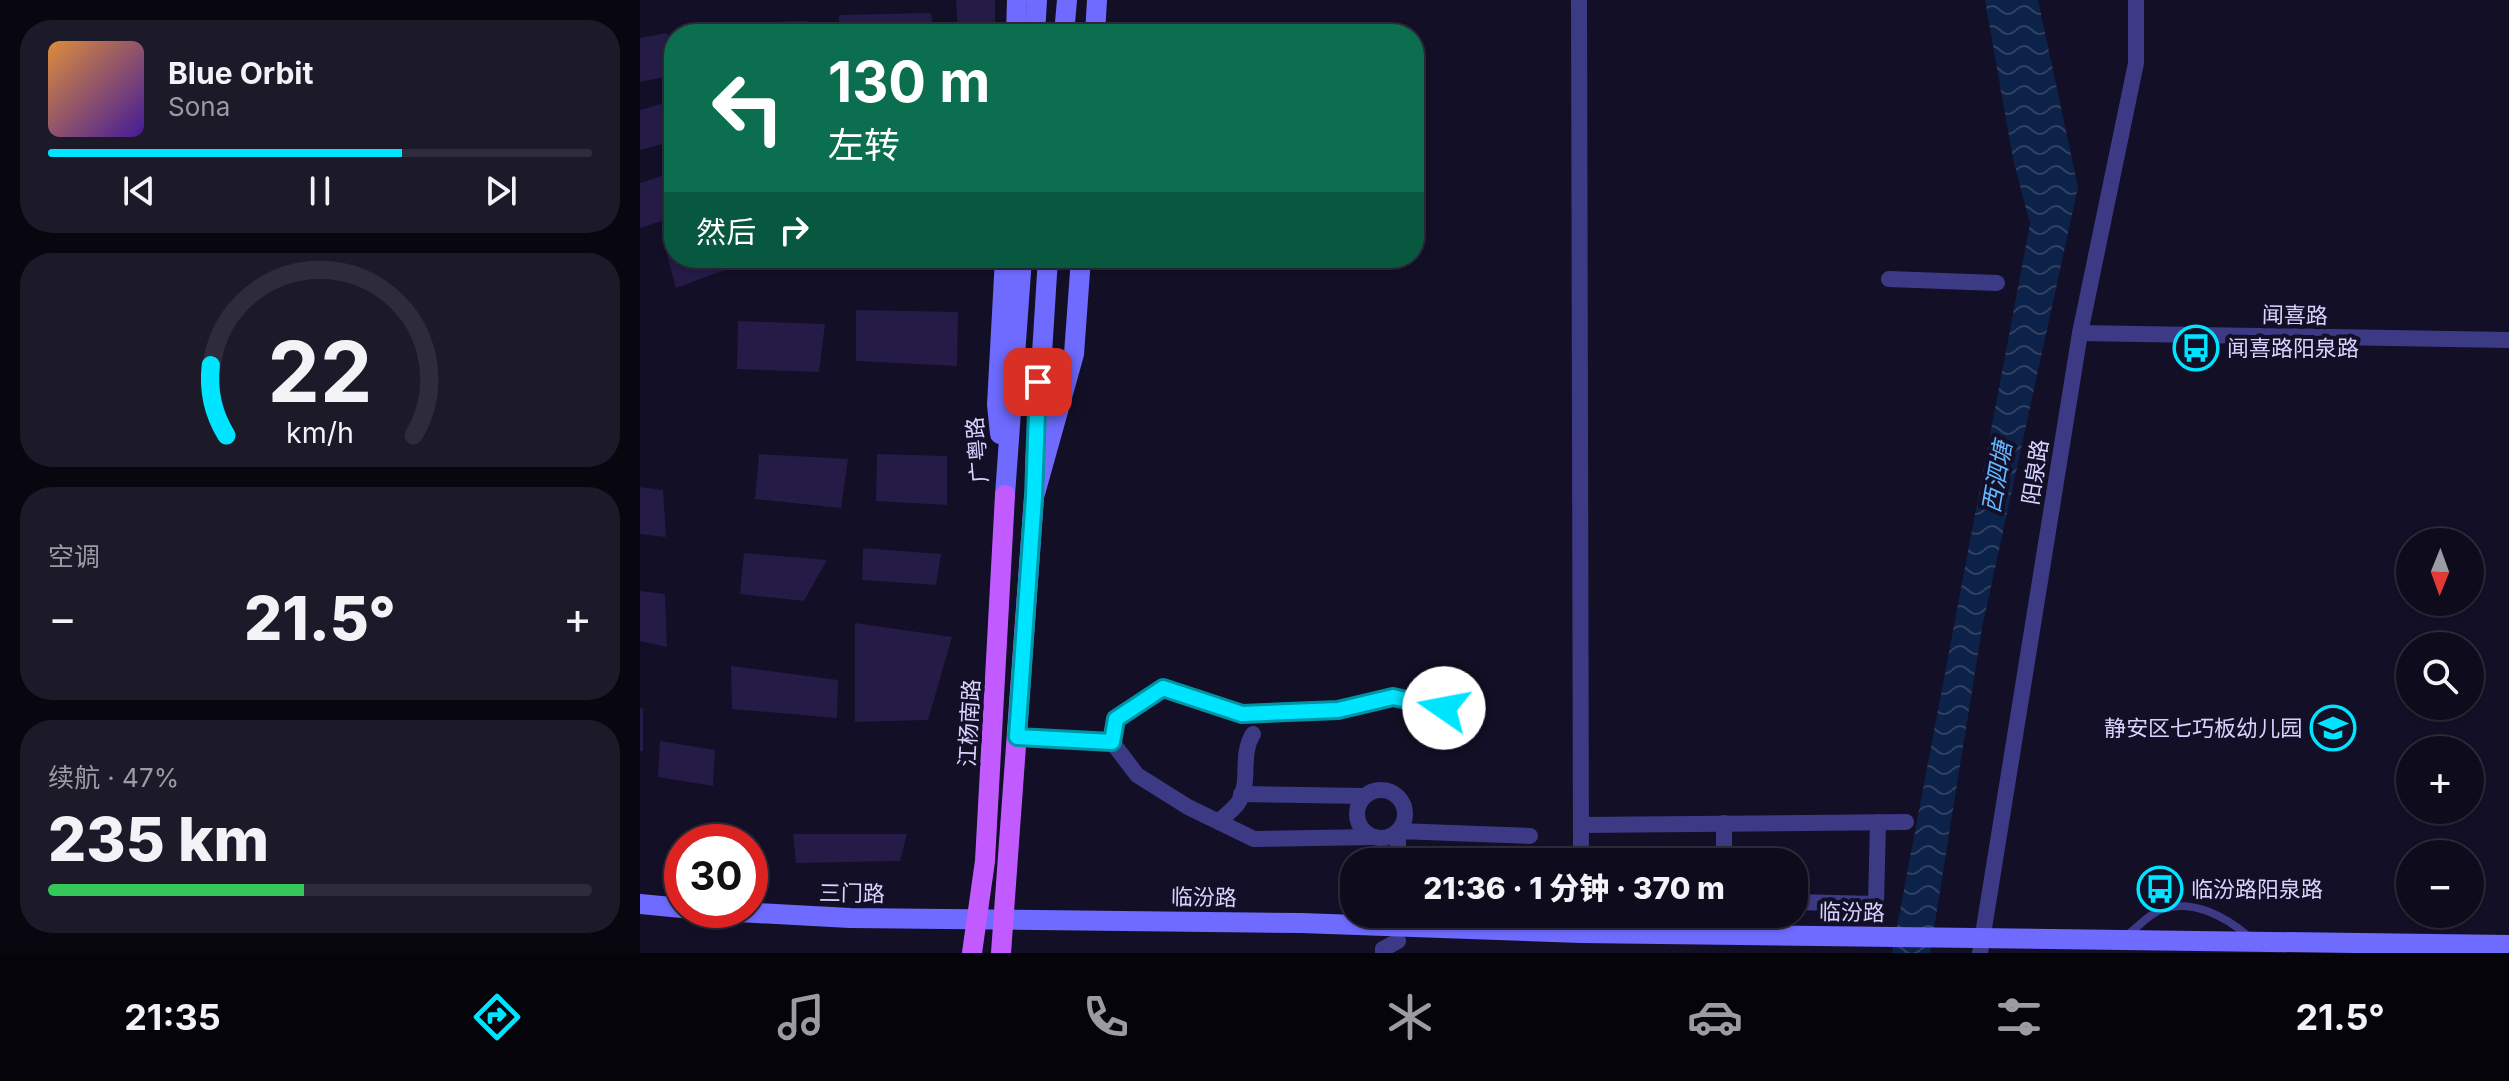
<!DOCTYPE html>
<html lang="zh">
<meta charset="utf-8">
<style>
body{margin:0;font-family:Inter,"Noto Sans SC",sans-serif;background:#1c1929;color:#f1f3f6;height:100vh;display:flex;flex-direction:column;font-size:30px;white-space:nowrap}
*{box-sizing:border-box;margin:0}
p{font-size:26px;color:#9b9ba3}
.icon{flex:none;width:44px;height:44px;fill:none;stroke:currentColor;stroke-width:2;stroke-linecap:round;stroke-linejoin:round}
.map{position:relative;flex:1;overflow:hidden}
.sheet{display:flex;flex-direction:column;gap:20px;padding:20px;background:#08060f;width:640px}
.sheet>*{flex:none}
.banner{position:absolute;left:24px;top:24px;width:760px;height:244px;border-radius:32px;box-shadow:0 2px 6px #0004,0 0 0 2px #2e2b3b;background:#0b6e4f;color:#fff;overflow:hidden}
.needle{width:52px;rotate:181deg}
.buttons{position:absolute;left:1756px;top:528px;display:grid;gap:16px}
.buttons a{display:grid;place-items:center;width:88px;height:88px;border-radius:50%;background:#0e0b1c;box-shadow:0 2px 6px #0004,0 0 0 2px #2e2b3b;font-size:40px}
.speed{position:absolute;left:24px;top:824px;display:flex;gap:16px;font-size:40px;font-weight:700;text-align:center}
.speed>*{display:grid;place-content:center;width:104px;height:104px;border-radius:50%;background:#0e0b1c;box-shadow:0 2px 6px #0004,0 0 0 2px #2e2b3b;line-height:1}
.speed .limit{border:12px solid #d22;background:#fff;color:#111}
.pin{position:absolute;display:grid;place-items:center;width:68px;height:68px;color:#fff;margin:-34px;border-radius:16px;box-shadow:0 4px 12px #0006}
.me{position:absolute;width:88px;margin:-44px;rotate:282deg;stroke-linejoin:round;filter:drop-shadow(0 0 6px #0008)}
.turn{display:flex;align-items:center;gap:28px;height:168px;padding:0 32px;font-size:36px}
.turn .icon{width:104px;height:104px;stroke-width:2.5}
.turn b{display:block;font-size:56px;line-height:68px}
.then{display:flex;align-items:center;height:76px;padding:0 32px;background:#0003;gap:16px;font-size:30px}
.big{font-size:60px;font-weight:800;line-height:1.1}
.sheet .tile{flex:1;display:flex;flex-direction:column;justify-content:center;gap:12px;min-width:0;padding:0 28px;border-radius:32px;background:#1c1929}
.sheet .dial{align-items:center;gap:0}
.dial svg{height:208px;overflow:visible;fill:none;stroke:#2e2b3b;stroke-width:7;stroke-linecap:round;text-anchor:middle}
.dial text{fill:#f1f3f6;stroke:none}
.song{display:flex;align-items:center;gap:24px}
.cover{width:96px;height:96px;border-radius:12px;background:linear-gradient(135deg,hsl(30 70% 55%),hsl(260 70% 35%))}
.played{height:8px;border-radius:4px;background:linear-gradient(90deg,#00e5ff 65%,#2e2b3b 65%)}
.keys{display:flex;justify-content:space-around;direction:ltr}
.heat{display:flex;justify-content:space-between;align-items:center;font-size:44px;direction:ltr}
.charge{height:12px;border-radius:6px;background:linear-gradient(90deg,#34c759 47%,#2e2b3b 0)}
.trip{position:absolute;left:700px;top:848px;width:468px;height:80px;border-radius:32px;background:#0e0b1c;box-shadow:0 2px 6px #0004,0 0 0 2px #2e2b3b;font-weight:800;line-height:80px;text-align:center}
.tabs{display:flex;height:128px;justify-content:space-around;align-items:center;background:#06040b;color:#9b9ba3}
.tabs .icon{width:56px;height:56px}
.tabs .current{color:#00e5ff}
.tabs b{font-size:36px;color:#f1f3f6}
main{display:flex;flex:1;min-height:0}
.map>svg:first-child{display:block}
.water{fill:url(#water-waves)}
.building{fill:#241b47}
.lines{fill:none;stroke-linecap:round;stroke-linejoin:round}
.lane{stroke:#3d3a85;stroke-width:8}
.street{stroke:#3d3a85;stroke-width:16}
.secondary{stroke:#6f6bff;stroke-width:20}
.primary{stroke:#c25bff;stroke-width:20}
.route-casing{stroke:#0095a6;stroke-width:20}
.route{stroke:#00e5ff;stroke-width:14}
.labels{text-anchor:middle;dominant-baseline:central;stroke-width:8;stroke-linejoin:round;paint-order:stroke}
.street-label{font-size:22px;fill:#d9d4ff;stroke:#130f26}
.poi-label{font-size:22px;fill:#d9d4ff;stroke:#130f26;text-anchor:start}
.water-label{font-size:24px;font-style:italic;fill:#62b6ff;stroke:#130f26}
</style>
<main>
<section class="sheet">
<div class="tile">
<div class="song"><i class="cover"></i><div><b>Blue Orbit</b><p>Sona</p></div></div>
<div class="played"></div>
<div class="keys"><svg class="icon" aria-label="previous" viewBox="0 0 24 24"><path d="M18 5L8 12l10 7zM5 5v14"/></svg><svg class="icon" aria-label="pause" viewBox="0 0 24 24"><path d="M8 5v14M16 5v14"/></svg><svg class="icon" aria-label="next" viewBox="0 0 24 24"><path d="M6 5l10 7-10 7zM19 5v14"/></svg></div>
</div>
<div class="tile dial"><svg viewBox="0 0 100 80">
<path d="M14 69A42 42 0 1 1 86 69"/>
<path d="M14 69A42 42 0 0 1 8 42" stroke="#00e5ff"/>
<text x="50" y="56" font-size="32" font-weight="700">22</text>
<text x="50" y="72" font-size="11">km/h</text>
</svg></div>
<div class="tile"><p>空调</p>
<div class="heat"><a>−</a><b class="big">21.5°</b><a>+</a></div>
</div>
<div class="tile"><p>续航 · 47%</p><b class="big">235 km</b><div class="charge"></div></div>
</section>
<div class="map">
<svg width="1869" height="953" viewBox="0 0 1869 953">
<defs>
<pattern id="water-waves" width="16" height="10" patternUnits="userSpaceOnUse" patternTransform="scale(2)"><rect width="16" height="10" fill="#0c2248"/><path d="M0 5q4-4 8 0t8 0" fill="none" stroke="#2f4163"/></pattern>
</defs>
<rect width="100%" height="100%" fill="#130f26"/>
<polygon class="water" points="1345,0 1398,0 1438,187 1342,628 1290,953 1252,953 1390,224 1373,159"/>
<g class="building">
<polygon points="316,0 355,0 355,34 318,34"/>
<polygon points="291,13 294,34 199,34 199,15"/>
<polygon points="168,21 172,34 61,34 61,24"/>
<polygon points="27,33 34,55 34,75 0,82 0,38"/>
<polygon points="34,100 34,141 0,150 0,110"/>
<polygon points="34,172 34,217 0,228 0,183"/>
<polygon points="34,248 34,258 117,258 36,288 26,251"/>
<polygon points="216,310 318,312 317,366 216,361"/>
<polygon points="98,321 185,324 179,372 97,369"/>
<polygon points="119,454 208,459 201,508 115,499"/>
<polygon points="237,454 307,456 307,505 236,501"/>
<polygon points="0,487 23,490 26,537 0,534"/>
<polygon points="223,548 301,554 296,585 222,580"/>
<polygon points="104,553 187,560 164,601 100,594"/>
<polygon points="0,591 25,594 27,647 0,641"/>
<polygon points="215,623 312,637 288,720 215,722"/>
<polygon points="91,666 198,680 197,718 92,709"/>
<polygon points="0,708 3,709 3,751 0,751"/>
<polygon points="20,741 75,750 73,786 18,777"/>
<polygon points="53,829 113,835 113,857 110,857 110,842 54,842"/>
<polygon points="153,834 267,834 260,861 156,863"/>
</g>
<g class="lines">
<path class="lane" d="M1487 935C1497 928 1510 913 1522 909 1554 899 1586 917 1608 936"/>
<g class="street">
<polyline points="939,0 941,862"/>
<polyline points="1249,279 1357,283"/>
<polyline points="1440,333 1869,340"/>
<polyline points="377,737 472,742"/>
<circle cx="741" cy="814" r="24"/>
<polyline points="601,794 725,796"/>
<path d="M579 822C584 816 593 810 598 803 612 782 599 756 613 734"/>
<polyline points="1084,823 1084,862"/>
<polyline points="941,825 1266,822"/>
<polyline points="735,837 614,839 548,807 497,775 472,742 476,719 523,688 602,714 698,710 753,697 804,708"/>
<polyline points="758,862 758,831 890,836"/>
<polyline points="1154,902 1236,904 1238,822"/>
<polyline points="941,914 941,933"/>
<polyline points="743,953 743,949 758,941"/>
<polyline points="1340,953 1440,333 1496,63 1496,0"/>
</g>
<g class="secondary">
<polyline points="376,34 377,0"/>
<polyline points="395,34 397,0"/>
<polyline points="424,34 427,0"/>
<polyline points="455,34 457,0"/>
<polyline points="360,434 357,405 365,258"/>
<polyline points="395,465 408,258"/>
<polyline points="365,495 382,258"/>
<polyline points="394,497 434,354 441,258"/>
<polyline points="0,904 42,908"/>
<polyline points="61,910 210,918 661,923 941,933 1869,945"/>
</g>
<g class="primary">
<polyline points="332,953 345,861 365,495"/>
<polyline points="361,953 394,497"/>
</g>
</g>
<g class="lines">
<g class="route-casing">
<polyline id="route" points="398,382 394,497 377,737 472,742 476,719 523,688 602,714 698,710 753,697 804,708"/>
</g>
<use href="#route" class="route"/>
</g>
<defs>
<g id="bus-ring" transform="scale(2.3)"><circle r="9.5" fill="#130f26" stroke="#00e5ff" stroke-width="1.5"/><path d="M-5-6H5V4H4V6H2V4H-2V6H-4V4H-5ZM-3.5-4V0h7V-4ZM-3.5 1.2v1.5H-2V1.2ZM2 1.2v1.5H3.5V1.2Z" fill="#00e5ff"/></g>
<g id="school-ring" transform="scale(2.3)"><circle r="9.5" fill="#130f26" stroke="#00e5ff" stroke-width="1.5"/><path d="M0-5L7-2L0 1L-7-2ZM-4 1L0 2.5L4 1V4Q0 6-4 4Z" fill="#00e5ff"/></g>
</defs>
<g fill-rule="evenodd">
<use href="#bus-ring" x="1556" y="348"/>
<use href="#school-ring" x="1693" y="728"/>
<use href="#bus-ring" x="1520" y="889"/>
</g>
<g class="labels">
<g class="street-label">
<text transform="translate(1655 315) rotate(1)">闻喜路</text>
<text transform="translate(337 450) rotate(-95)">广粤路</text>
<text transform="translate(1395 472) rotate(-81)">阳泉路</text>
<text transform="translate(329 723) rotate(-87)">江杨南路</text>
<text transform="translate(212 893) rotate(1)">三门路</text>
<text transform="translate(564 897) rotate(1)">临汾路</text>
<text transform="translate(1212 912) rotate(1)">临汾路</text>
</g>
<g class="poi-label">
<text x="1587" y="348">闻喜路阳泉路</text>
<text x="1662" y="728" text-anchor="end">静安区七巧板幼儿园</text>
<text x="1551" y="889">临汾路阳泉路</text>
</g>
<g class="water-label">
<text transform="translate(1357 477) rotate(-80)">西泗塘</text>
</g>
</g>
</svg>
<div class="buttons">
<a><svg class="needle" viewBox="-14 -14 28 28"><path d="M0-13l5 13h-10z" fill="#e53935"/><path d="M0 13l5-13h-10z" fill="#9b9ba3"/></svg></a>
<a><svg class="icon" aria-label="search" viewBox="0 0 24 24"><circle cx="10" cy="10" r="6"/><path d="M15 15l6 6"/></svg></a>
<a>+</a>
<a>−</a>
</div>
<div class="speed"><div class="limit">30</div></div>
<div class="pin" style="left:398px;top:382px;background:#d93025"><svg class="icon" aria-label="arrive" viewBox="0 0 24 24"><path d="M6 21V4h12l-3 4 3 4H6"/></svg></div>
<svg class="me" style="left:804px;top:708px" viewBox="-20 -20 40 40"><circle r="19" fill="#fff"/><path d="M0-13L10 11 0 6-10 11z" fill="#00e5ff"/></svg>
<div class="trip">21:36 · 1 分钟 · 370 m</div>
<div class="banner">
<div class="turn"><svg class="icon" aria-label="left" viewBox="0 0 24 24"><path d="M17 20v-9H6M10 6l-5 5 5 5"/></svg><div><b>130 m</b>左转</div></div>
<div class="then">然后<svg class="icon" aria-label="right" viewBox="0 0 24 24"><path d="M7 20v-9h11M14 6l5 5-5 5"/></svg></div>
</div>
</div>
</main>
<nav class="tabs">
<b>21:35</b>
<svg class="icon current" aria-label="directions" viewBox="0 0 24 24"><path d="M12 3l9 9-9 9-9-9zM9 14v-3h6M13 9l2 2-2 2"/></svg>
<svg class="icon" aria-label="music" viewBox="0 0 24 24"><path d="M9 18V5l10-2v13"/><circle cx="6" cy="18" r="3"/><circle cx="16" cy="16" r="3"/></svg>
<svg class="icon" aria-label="phone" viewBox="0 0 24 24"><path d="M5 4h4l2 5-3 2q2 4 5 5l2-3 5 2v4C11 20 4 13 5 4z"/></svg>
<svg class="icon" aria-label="climate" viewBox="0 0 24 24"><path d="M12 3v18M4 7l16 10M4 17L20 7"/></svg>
<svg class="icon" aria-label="car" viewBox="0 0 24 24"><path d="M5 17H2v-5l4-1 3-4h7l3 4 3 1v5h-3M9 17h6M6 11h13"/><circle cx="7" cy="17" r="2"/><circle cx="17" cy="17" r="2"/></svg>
<svg class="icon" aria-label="filters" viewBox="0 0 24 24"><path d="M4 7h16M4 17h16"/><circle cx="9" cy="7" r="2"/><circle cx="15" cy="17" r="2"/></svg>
<b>21.5°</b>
</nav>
